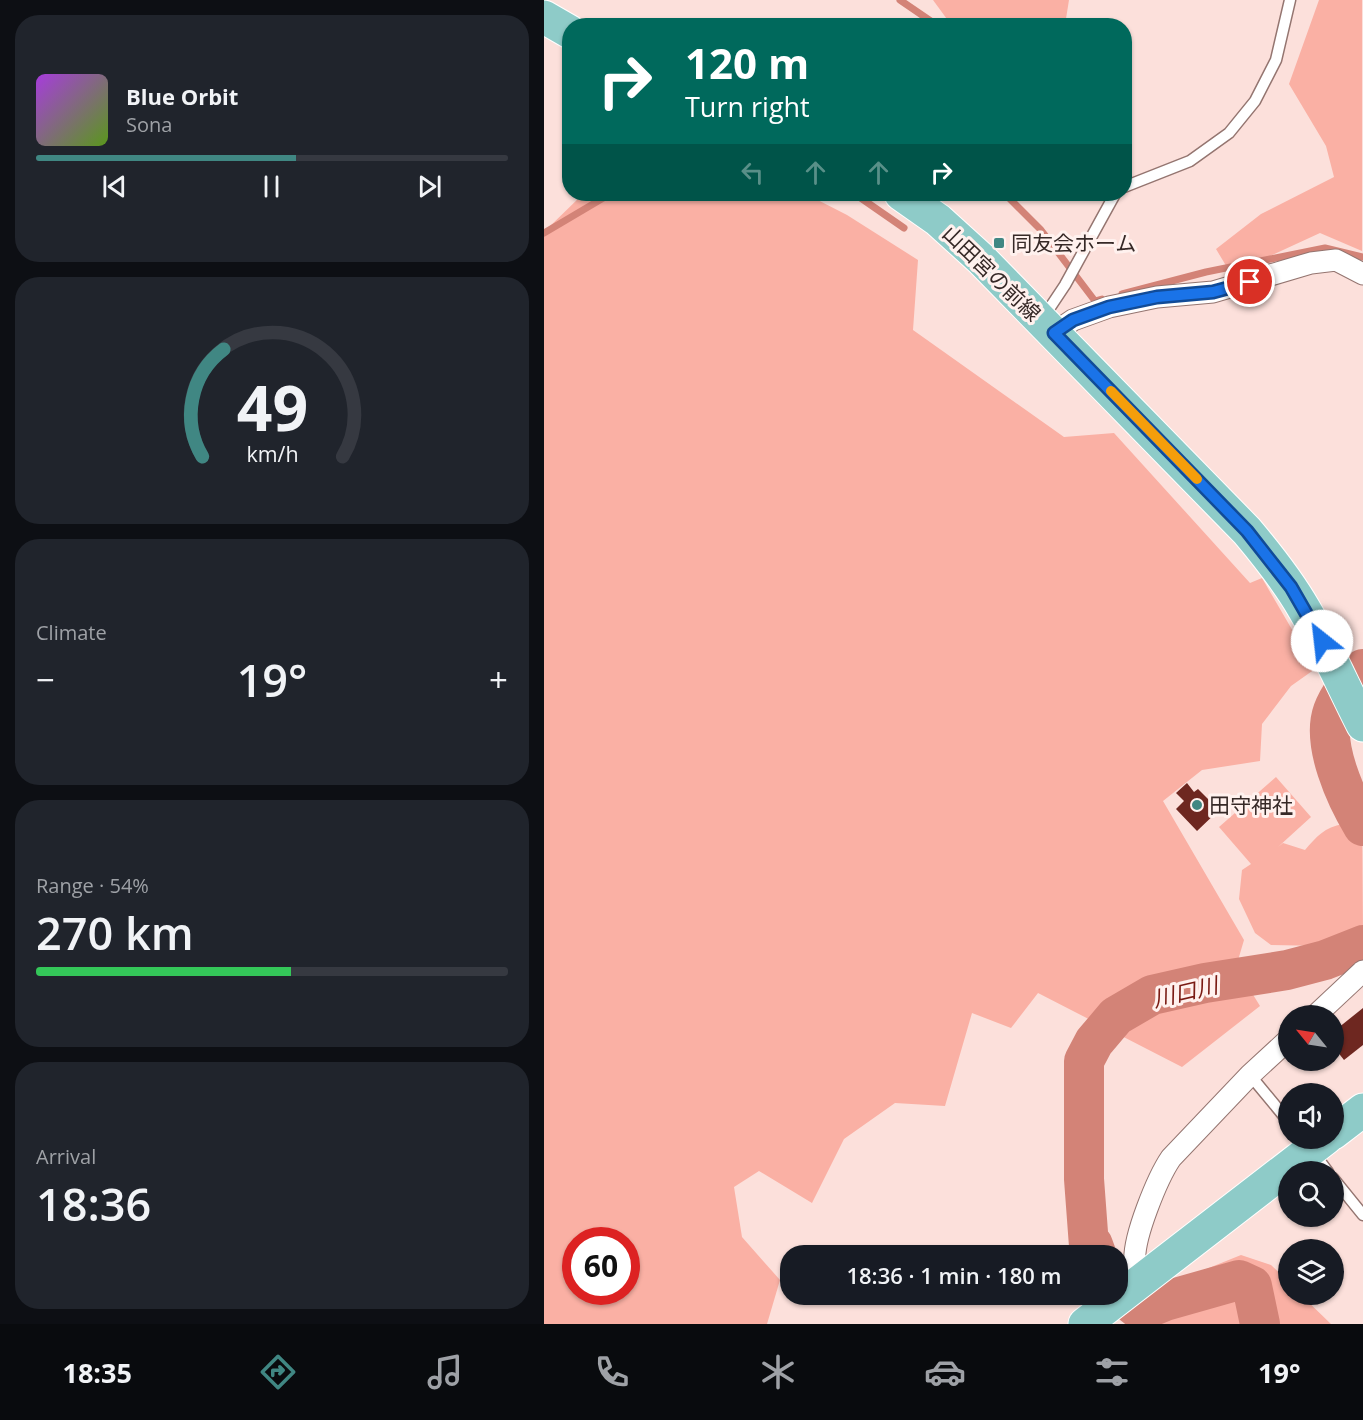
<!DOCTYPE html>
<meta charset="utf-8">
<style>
body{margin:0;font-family:"Open Sans","Noto Sans JP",sans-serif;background:#20242c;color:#f1f3f6;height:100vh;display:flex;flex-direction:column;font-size:22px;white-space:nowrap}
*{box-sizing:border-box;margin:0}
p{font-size:20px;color:#9ea1a6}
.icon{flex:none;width:33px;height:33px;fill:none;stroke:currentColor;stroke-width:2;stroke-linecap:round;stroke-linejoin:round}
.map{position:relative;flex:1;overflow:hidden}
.details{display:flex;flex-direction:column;gap:15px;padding:15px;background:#0d0f14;width:544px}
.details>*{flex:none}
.top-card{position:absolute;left:18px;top:18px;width:570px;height:183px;border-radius:24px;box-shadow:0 2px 4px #0004;background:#00695c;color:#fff;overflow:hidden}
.needle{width:39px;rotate:300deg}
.tools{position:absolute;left:734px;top:1005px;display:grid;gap:12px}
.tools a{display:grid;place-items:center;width:66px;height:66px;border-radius:50%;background:#171b24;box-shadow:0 2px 4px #0004;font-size:30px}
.speed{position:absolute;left:18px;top:1227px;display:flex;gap:12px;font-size:30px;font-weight:700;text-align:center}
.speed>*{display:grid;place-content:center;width:78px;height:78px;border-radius:50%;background:#171b24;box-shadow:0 2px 4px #0004;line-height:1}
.speed .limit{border:9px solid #d22;background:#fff;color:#111}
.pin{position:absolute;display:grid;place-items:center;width:51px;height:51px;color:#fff;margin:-26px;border:3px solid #fff;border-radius:50%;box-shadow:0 2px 6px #0007}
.me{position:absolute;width:66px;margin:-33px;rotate:331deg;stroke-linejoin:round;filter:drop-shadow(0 0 4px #0008)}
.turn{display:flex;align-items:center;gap:21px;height:126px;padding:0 24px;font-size:27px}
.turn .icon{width:78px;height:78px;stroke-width:2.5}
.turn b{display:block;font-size:42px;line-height:51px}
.lanes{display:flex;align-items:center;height:57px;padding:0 24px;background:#0003;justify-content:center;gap:30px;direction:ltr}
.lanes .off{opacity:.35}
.big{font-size:45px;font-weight:600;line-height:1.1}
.details .tile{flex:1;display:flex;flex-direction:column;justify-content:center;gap:9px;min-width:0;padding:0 21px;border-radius:24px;background:#20242c}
.details .dial{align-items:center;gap:0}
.dial svg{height:156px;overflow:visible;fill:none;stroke:#363941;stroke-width:7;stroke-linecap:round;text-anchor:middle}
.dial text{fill:#f1f3f6;stroke:none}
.song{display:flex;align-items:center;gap:18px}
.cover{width:72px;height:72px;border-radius:9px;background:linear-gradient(135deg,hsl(280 70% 55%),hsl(90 70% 35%))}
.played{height:6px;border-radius:3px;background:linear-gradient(90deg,#408783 55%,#363941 55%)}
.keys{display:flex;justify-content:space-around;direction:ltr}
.heat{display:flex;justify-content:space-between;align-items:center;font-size:33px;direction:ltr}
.charge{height:9px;border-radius:4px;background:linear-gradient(90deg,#34c759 54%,#363941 0)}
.trip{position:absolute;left:236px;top:1245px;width:348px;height:60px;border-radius:24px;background:#171b24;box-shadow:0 2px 4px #0004;font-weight:600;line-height:60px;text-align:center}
.menu{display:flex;height:96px;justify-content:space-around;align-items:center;background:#090b0e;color:#9ea1a6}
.menu .icon{width:42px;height:42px}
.menu .selected{color:#408783}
.menu b{font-size:27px;color:#f1f3f6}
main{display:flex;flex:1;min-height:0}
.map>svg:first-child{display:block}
.green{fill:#fab0a4;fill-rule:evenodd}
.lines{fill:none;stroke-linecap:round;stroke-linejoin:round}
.stream{stroke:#d38377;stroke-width:7}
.river{stroke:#d38377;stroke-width:40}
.building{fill:#6e2720}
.lane-casing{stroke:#947570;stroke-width:13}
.street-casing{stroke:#947570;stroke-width:23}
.primary-casing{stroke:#fff;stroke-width:35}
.lane{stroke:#fff;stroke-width:10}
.street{stroke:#fff;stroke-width:21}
.primary{stroke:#8ecbc8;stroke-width:33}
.route-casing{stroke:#114b97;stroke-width:15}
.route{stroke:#1a73e8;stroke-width:10}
.slow{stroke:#f59e0b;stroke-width:10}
.poi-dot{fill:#408783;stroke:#fff1ee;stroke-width:2}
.labels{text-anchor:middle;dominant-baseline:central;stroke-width:6;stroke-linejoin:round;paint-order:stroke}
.poi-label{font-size:21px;fill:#362927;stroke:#fff1ee;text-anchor:start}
.street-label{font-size:21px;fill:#362927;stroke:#fff1ee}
.water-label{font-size:22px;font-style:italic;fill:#7a1a13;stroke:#fff1ee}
</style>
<main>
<section class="details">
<div class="tile">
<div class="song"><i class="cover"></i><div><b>Blue Orbit</b><p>Sona</p></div></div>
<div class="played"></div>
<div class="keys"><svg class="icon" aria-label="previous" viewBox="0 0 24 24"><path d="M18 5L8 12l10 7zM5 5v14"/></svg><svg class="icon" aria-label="pause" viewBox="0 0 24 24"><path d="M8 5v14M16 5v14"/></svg><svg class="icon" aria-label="next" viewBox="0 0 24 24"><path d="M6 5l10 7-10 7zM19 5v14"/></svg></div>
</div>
<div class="tile dial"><svg viewBox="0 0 100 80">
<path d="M14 69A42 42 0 1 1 86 69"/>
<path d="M14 69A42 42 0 0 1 25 14" stroke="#408783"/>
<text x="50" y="56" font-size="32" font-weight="700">49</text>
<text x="50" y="72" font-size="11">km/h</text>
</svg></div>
<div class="tile"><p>Climate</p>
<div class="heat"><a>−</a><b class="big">19°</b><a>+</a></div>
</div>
<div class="tile"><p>Range · 54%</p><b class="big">270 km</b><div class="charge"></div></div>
<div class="tile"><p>Arrival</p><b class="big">18:36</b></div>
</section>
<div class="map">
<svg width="819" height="1324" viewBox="0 0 819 1324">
<rect width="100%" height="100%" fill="#fce0db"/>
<g class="green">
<polygon points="389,0 525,0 521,25 408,26"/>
<polygon points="775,0 818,0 818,251 776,233 687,274 672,249 717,214 790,177 782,146 745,84"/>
<path d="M39 194H262L303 215 374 260 369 330 520 437 570 433 706 583 718 578 771 669 747 686 718 724 716 761 658 770 619 801 700 940 692 967 716 1006 638 1067 494 993 467 1028 428 1013 401 1106 351 1103 300 1139 268 1203 215 1171 190 1187 198 1237 236 1280 223 1324H0V232ZM82 1240V1292H32V1240Z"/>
<path d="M732 777 767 817 734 847 739 843 761 850C772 837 781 827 799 824L818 797 819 933 816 935 781 946 727 945 711 933 695 899 698 870 707 864 675 827Z"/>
<polygon points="697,1255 727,1265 744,1281 744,1294 757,1295 787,1324 599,1324 597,1311 625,1284"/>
</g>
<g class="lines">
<g class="stream">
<polyline points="356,0 394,26"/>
<polyline points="311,194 360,228"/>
<polyline points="461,194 497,230 551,301 558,299"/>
<polyline points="0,233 66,194"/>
<polyline points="578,294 662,272 781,248 819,257"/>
</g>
<g class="river">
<path d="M819 669C807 682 795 694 789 711 777 744 802 798 819 826"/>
<polyline points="553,1256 549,1245 545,1246 540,1179 540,1061 550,1042 572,1016 608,995 661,983 743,970 781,960 819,945"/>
<polyline points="573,1292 597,1311 621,1301 695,1280 708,1286 716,1324"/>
</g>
</g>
<g class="building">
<polygon points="643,783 650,792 654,789 675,810 653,831 632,809 640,801 632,793"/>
<polygon points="819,1008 819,1045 800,1060 789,1046 789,1032"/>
</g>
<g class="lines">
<g class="lane-casing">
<g id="lane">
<polyline points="580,187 646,161 685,133 711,101 732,60 746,0"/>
<polyline points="499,318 521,285 571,194"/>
<polyline points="706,1075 744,1121"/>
<polyline points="770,1153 784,1172"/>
<polyline points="789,1178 819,1215"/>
</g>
</g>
<g class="street-casing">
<g id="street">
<polyline points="510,333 529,320 565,307 613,297 669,292 767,263 792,260 819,274"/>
<polyline points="771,1016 819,971"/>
<path d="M599 1280C597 1275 592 1268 591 1263 588 1239 614 1177 627 1158L706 1075 744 1040"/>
</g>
</g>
<g class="primary-casing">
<g id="primary">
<polyline points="0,17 26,32"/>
<path d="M357 194 394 220 437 259 703 531C724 556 744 581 760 609 782 646 799 686 819 725"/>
<polyline points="789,1133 819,1110"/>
<polyline points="541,1324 782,1138"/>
</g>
</g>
<use href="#lane" class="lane"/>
<use href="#street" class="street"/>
<use href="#primary" class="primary"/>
</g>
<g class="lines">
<g class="route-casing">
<polyline id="route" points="706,282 669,292 613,297 565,307 529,320 510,333 703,531 747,587 778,641"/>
</g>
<use href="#route" class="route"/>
<polyline class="slow" points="567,391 653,479"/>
</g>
<g class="poi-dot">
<rect x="449" y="237" width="12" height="12" rx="3"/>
<circle cx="653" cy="805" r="6"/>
</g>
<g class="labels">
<g class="poi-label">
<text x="467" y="243">同友会ホーム</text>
<text x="665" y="805">田守神社</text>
</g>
<g class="street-label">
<text transform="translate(448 273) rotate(44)">山田宮の前線</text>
</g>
<g class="water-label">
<text transform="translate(641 991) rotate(-13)">川口川</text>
</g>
</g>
</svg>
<div class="tools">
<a><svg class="needle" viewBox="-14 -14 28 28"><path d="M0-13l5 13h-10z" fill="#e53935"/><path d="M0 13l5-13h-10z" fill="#9ea1a6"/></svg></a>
<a><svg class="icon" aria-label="sound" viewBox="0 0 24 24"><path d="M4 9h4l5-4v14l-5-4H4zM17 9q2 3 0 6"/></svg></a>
<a><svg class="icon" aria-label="search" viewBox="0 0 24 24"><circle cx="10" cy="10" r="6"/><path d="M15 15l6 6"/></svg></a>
<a><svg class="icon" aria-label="layers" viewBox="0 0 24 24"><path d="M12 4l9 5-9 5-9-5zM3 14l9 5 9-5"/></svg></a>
</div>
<div class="speed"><div class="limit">60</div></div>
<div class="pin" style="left:706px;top:282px;background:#d93025"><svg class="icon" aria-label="arrive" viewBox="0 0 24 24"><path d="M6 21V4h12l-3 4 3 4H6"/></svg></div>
<svg class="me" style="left:778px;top:641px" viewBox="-20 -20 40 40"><circle r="19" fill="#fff"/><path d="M0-13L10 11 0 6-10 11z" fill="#1a73e8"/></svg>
<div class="trip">18:36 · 1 min · 180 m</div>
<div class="top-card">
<div class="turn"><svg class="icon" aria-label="right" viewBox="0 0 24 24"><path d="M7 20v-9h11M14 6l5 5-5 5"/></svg><div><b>120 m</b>Turn right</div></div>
<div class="lanes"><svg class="icon off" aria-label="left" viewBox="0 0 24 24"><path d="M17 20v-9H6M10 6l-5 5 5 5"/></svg><svg class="icon off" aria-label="ahead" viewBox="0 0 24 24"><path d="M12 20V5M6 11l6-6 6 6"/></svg><svg class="icon off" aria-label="ahead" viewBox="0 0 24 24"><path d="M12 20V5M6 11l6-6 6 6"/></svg><svg class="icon" aria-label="right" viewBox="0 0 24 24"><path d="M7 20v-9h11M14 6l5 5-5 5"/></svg></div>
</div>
</div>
</main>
<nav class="menu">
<b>18:35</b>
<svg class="icon selected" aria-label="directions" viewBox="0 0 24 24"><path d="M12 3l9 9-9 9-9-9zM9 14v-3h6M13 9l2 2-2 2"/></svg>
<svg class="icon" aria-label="music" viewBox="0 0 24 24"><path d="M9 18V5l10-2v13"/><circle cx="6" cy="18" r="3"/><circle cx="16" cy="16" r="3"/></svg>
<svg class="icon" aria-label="phone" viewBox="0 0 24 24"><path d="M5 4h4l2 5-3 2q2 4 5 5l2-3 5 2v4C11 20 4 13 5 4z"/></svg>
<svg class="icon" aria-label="climate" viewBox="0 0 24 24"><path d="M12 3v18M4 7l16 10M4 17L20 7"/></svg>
<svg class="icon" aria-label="car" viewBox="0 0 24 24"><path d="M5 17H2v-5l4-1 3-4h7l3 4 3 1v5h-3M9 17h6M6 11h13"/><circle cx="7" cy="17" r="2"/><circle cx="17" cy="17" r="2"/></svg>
<svg class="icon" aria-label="filters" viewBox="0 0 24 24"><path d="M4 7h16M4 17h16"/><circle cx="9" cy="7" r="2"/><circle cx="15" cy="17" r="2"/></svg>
<b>19°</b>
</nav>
